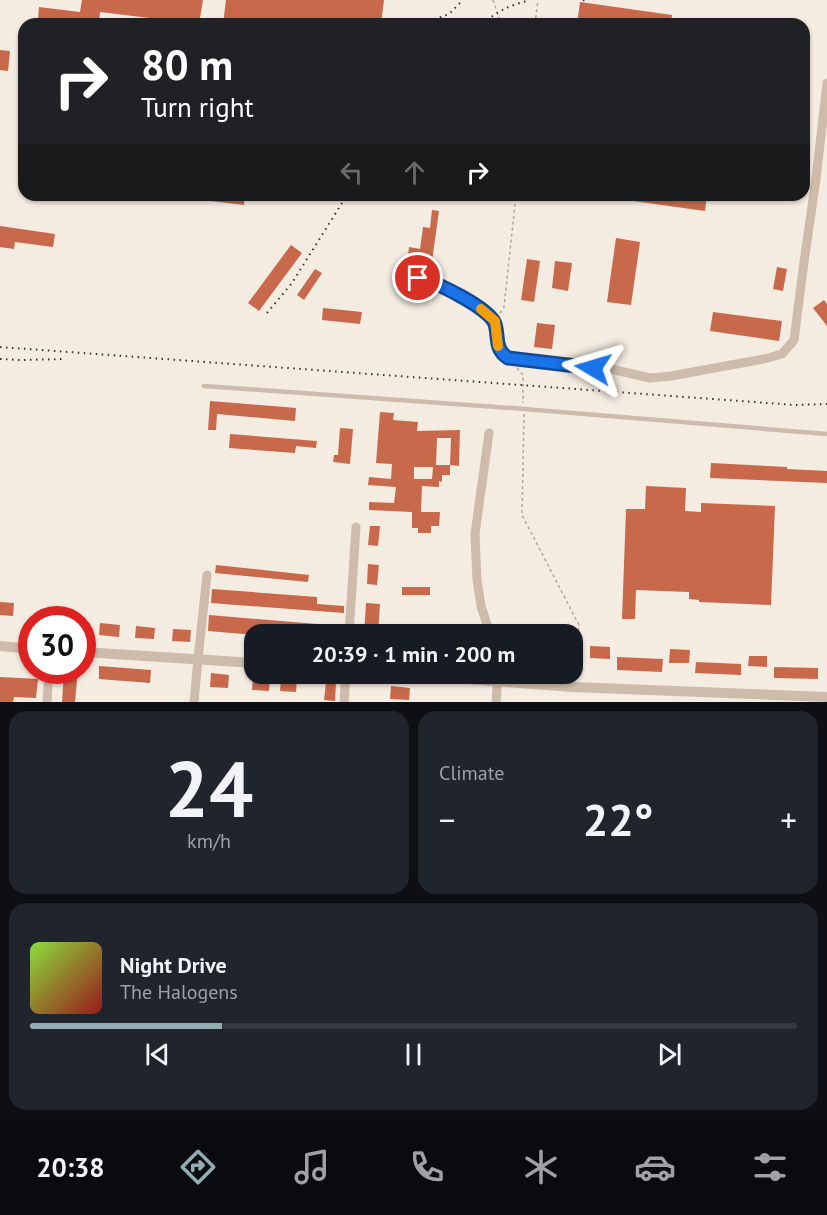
<!DOCTYPE html>
<meta charset="utf-8">
<style>
body{margin:0;font-family:"PT Sans",sans-serif;background:#20242c;color:#f1f3f6;height:100vh;display:flex;flex-direction:column;font-size:22px;white-space:nowrap}
*{box-sizing:border-box;margin:0}
p{font-size:20px;color:#9ea1a6}
.icon{flex:none;width:33px;height:33px;fill:none;stroke:currentColor;stroke-width:2;stroke-linecap:round;stroke-linejoin:round}
.map{position:relative;height:702px;overflow:hidden}
.side{display:flex;flex-direction:column;gap:9px;padding:9px;background:#0d0f14;flex:1}
.side>*{flex:none}
.hud{position:absolute;left:18px;top:18px;width:792px;height:183px;border-radius:18px;box-shadow:0 2px 4px #0004;background:#202124;color:#fff;overflow:hidden}
.speed{position:absolute;left:18px;top:606px;display:flex;gap:12px;font-size:30px;font-weight:700;text-align:center}
.speed>*{display:grid;place-content:center;width:78px;height:78px;border-radius:50%;background:#171b24;box-shadow:0 2px 4px #0004;line-height:1}
.speed .limit{border:9px solid #d22;background:#fff;color:#111}
.pin{position:absolute;display:grid;place-items:center;width:51px;height:51px;color:#fff;margin:-26px;border:3px solid #fff;border-radius:50%;box-shadow:0 2px 6px #0007}
.me{position:absolute;width:66px;margin:-33px;rotate:277deg;stroke-linejoin:round;filter:drop-shadow(0 0 4px #0008)}
.turn{display:flex;align-items:center;gap:21px;height:126px;padding:0 24px;font-size:27px}
.turn .icon{width:78px;height:78px;stroke-width:2.5}
.turn b{display:block;font-size:42px;line-height:51px}
.lanes{display:flex;align-items:center;height:57px;padding:0 24px;background:#0003;justify-content:center;gap:30px;direction:ltr}
.lanes .off{opacity:.35}
.big{font-size:45px;font-weight:700;line-height:1.1}
.side .tile{flex:1;display:flex;flex-direction:column;justify-content:center;gap:9px;min-width:0;padding:0 21px;border-radius:18px;background:#20242c}
.side .dial{align-items:center;gap:0}
.dial b{font-size:78px;line-height:1}
.song{display:flex;align-items:center;gap:18px}
.cover{width:72px;height:72px;border-radius:9px;background:linear-gradient(135deg,hsl(90 70% 55%),hsl(0 70% 35%))}
.played{height:6px;border-radius:3px;background:linear-gradient(90deg,#92aeb2 25%,#363941 25%)}
.keys{display:flex;justify-content:space-around;direction:ltr}
.heat{display:flex;justify-content:space-between;align-items:center;font-size:33px;direction:ltr}
.side .tiles{flex:1;display:grid;gap:9px;grid-template-columns:1fr 1fr}
.tile:last-child{grid-column:span 2}
.trip{position:absolute;left:244px;top:624px;width:339px;height:60px;border-radius:18px;background:#171b24;box-shadow:0 2px 4px #0004;font-weight:700;line-height:60px;text-align:center}
.tab-bar{display:flex;height:96px;justify-content:space-around;align-items:center;background:#090b0e;color:#9ea1a6}
.tab-bar .icon{width:42px;height:42px}
.tab-bar .active{color:#92aeb2}
.tab-bar b{font-size:27px;color:#f1f3f6}
.map>svg:first-child{display:block}
.building{fill:#c8694b;fill-rule:evenodd}
.lines{fill:none;stroke-linecap:round;stroke-linejoin:round}
.path{stroke:#b9a596;stroke-width:1.5;stroke-dasharray:3 3;stroke-linecap:butt}
.service{stroke:#cdbbac;stroke-width:4.5}
.minor{stroke:#cdbbac;stroke-width:9}
.tertiary{stroke:#cdbbac;stroke-width:10}
.rail{stroke:#3b302b;stroke-width:2;stroke-dasharray:1.5 4.5;stroke-linecap:butt}
.route-casing{stroke:#114b97;stroke-width:15}
.route{stroke:#1a73e8;stroke-width:10}
.slow{stroke:#f59e0b;stroke-width:10}
</style>
<div class="map">
<svg width="827" height="702" viewBox="0 0 827 702">
<rect width="100%" height="100%" fill="#f4ebe1"/>
<g class="building">
<polygon points="82,0 203,0 199,24 100,12 99,22 69,18 68,23 38,19 39,7 80,12"/>
<polygon points="226,0 384,0 381,24 223,24"/>
<polygon points="580,2 672,15 671,24 577,24"/>
<polygon points="0,50 10,51 8,71 0,70"/>
<polygon points="195,195 245,195 244,205 195,199"/>
<polygon points="620,195 707,195 705,211 619,199"/>
<polygon points="432,210 439,211 432,261 408,256 409,247 420,249 423,227 430,228"/>
<polygon points="0,226 55,234 53,247 15,242 14,249 0,247"/>
<polygon points="616,238 640,242 631,305 607,302"/>
<polygon points="291,245 302,253 259,311 248,303"/>
<polygon points="527,259 540,261 534,302 521,300"/>
<polygon points="555,261 572,263 568,291 552,288"/>
<polygon points="777,267 787,269 783,291 773,289"/>
<polygon points="315,269 322,273 304,300 297,295"/>
<polygon points="824,300 827,304 827,326 813,308"/>
<polygon points="323,308 362,312 360,324 322,320"/>
<polygon points="713,312 782,321 779,341 710,331"/>
<polygon points="537,323 555,325 552,349 534,347"/>
<polygon points="210,401 296,408 295,421 217,414 216,430 208,430"/>
<path d="M380 412 394 413 393 420 418 422 417 431 460 430 459 466 450 465V475H442V482L439 481V487L422 486 421 512H440L439 526H431V533H418V528H412V512L369 510V502L394 503 396 487 368 485 369 477 391 479 392 464 376 463ZM437 438H451L450 465H436ZM414 467H433L432 479H414Z"/>
<polygon points="340,428 353,429 350,464 333,462 334,455 338,455"/>
<polygon points="230,434 317,441 316,448 296,446 295,453 229,448"/>
<polygon points="711,463 787,467 787,469 827,471 827,483 710,478"/>
<polygon points="646,486 686,488 685,511 701,512 701,503 775,506 771,605 699,602 699,600 689,599 689,592 636,590 635,619 622,619 626,509 645,509"/>
<polygon points="370,526 380,526 378,546 368,545"/>
<polygon points="368,564 379,565 377,585 367,584"/>
<polygon points="216,565 309,575 308,582 215,573"/>
<rect x="402" y="587" width="28" height="8"/>
<polygon points="212,589 317,597 317,604 344,606 344,613 211,603"/>
<polygon points="0,602 14,603 13,616 0,615"/>
<polygon points="366,603 380,604 378,634 364,634"/>
<polygon points="209,615 342,626 341,634 255,635 208,631"/>
<polygon points="100,623 120,625 119,637 99,635"/>
<polygon points="136,626 155,628 154,639 135,638"/>
<polygon points="173,629 191,630 190,642 172,641"/>
<polygon points="590,646 610,647 610,659 590,658"/>
<polygon points="670,649 690,650 689,663 669,663"/>
<polygon points="749,656 767,656 767,667 748,666"/>
<polygon points="617,657 663,659 662,672 617,670"/>
<polygon points="696,662 741,664 741,675 695,673"/>
<polygon points="99,666 151,670 150,683 99,679"/>
<polygon points="774,667 818,668 818,679 774,678"/>
<polygon points="64,670 78,670 75,702 62,702"/>
<polygon points="211,673 229,675 228,688 210,687"/>
<polygon points="0,677 38,679 36,698 14,697 13,702 0,702"/>
<polygon points="253,677 270,678 269,691 252,690"/>
<polygon points="281,679 297,680 296,692 280,691"/>
<polygon points="326,682 336,683 335,701 324,700"/>
<polygon points="391,686 410,688 409,700 390,699"/>
</g>
<g class="lines">
<g class="path">
<polyline points="493,0 501,24"/>
<polyline points="535,24 538,0"/>
<polyline points="500,313 504,307 516,195"/>
<polyline points="517,368 523,375 523,403"/>
<polyline points="524,414 522,515 579,625 574,677"/>
</g>
<polyline class="service" points="204,386 524,409 827,434"/>
<g class="minor">
<path d="M418 278C446 284 473 302 495 321 496 335 495 350 508 358L611 369 650 378 671 376 764 359 782 354 794 340 804 262 816 179 827 83"/>
<polyline points="489,433 475,534 477,580 481,606 490,634"/>
<polyline points="349,634 356,527"/>
<polyline points="47,702 49,670"/>
<polyline points="194,702 198,659 207,575"/>
<polyline points="344,702 346,674"/>
<polyline points="496,702 498,674"/>
</g>
<g class="tertiary">
<polyline points="0,646 32,649"/>
<polyline points="82,652 255,663"/>
<polyline points="400,674 573,687 827,697"/>
</g>
<g class="rail">
<polyline points="583,0 588,1"/>
<polyline points="423,24 449,14 463,0"/>
<path d="M482 24C500 10 508 6 530 0"/>
<polyline points="267,313 292,283 347,195"/>
<polyline points="0,347 795,405 827,404"/>
<polyline points="0,359 20,360 65,359"/>
</g>
</g>
<g class="lines">
<g class="route-casing">
<path id="route" d="M418 278C434 281 490 308 495 324 499 337 494 349 508 358L593 368"/>
</g>
<use href="#route" class="route"/>
<polyline class="slow" points="481,309 495,321 498,346"/>
</g>
</svg>
<div class="speed"><div class="limit">30</div></div>
<div class="pin" style="left:418px;top:278px;background:#d93025"><svg class="icon" aria-label="arrive" viewBox="0 0 24 24"><path d="M6 21V4h12l-3 4 3 4H6"/></svg></div>
<svg class="me" style="left:593px;top:368px" viewBox="-20 -20 40 40"><path d="M0-17L14 15 0 8-14 15z" fill="#1a73e8" stroke="#fff" stroke-width="4"/></svg>
<div class="trip">20:39 · 1 min · 200 m</div>
<div class="hud">
<div class="turn"><svg class="icon" aria-label="right" viewBox="0 0 24 24"><path d="M7 20v-9h11M14 6l5 5-5 5"/></svg><div><b>80 m</b>Turn right</div></div>
<div class="lanes"><svg class="icon off" aria-label="left" viewBox="0 0 24 24"><path d="M17 20v-9H6M10 6l-5 5 5 5"/></svg><svg class="icon off" aria-label="ahead" viewBox="0 0 24 24"><path d="M12 20V5M6 11l6-6 6 6"/></svg><svg class="icon" aria-label="right" viewBox="0 0 24 24"><path d="M7 20v-9h11M14 6l5 5-5 5"/></svg></div>
</div>
</div>
<section class="side">
<div class="tiles">
<div class="tile dial"><b>24</b><p>km/h</p></div>
<div class="tile"><p>Climate</p>
<div class="heat"><a>−</a><b class="big">22°</b><a>+</a></div>
</div>
<div class="tile">
<div class="song"><i class="cover"></i><div><b>Night Drive</b><p>The Halogens</p></div></div>
<div class="played"></div>
<div class="keys"><svg class="icon" aria-label="previous" viewBox="0 0 24 24"><path d="M18 5L8 12l10 7zM5 5v14"/></svg><svg class="icon" aria-label="pause" viewBox="0 0 24 24"><path d="M8 5v14M16 5v14"/></svg><svg class="icon" aria-label="next" viewBox="0 0 24 24"><path d="M6 5l10 7-10 7zM19 5v14"/></svg></div>
</div>
</div>
</section>
<nav class="tab-bar">
<b>20:38</b>
<svg class="icon active" aria-label="directions" viewBox="0 0 24 24"><path d="M12 3l9 9-9 9-9-9zM9 14v-3h6M13 9l2 2-2 2"/></svg>
<svg class="icon" aria-label="music" viewBox="0 0 24 24"><path d="M9 18V5l10-2v13"/><circle cx="6" cy="18" r="3"/><circle cx="16" cy="16" r="3"/></svg>
<svg class="icon" aria-label="phone" viewBox="0 0 24 24"><path d="M5 4h4l2 5-3 2q2 4 5 5l2-3 5 2v4C11 20 4 13 5 4z"/></svg>
<svg class="icon" aria-label="climate" viewBox="0 0 24 24"><path d="M12 3v18M4 7l16 10M4 17L20 7"/></svg>
<svg class="icon" aria-label="car" viewBox="0 0 24 24"><path d="M5 17H2v-5l4-1 3-4h7l3 4 3 1v5h-3M9 17h6M6 11h13"/><circle cx="7" cy="17" r="2"/><circle cx="17" cy="17" r="2"/></svg>
<svg class="icon" aria-label="filters" viewBox="0 0 24 24"><path d="M4 7h16M4 17h16"/><circle cx="9" cy="7" r="2"/><circle cx="15" cy="17" r="2"/></svg>
</nav>
